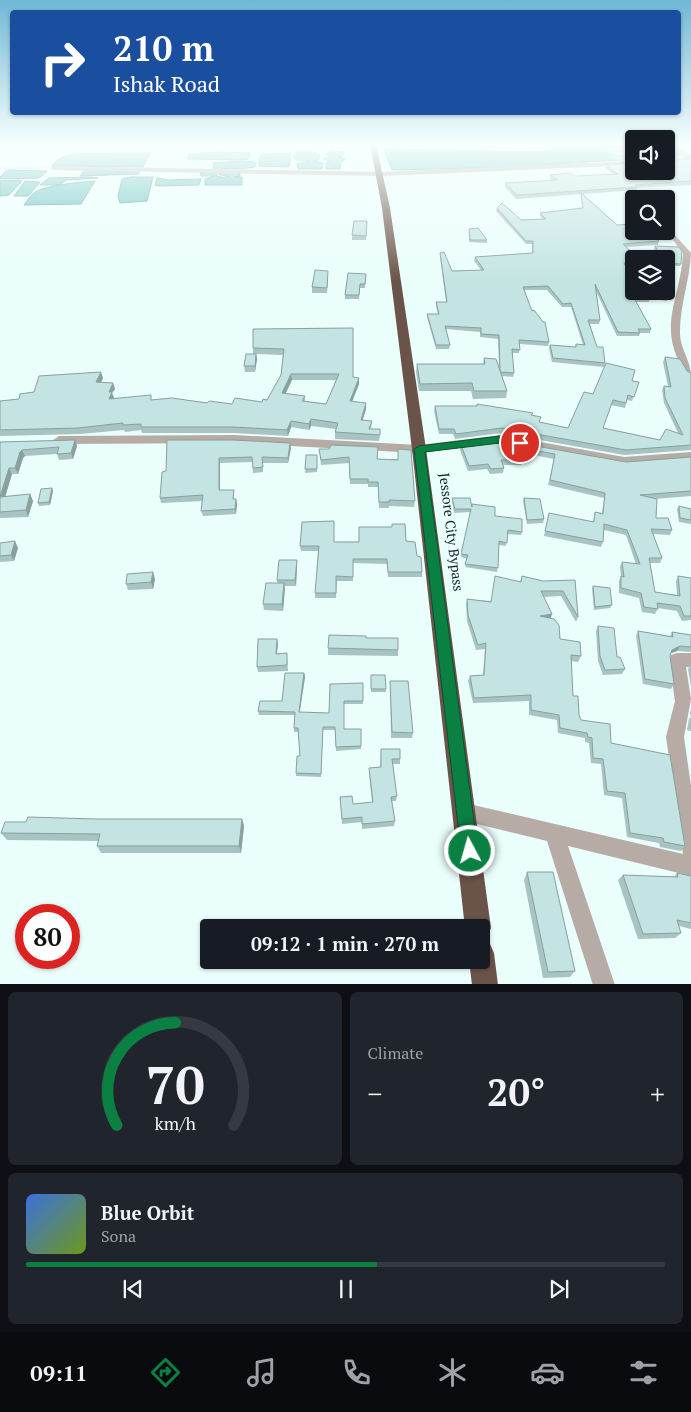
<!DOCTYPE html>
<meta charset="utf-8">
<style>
body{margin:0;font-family:"PT Serif",serif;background:#20242c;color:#f1f3f6;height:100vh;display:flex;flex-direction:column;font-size:19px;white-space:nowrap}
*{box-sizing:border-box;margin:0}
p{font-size:16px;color:#9ea1a6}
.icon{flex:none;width:28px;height:28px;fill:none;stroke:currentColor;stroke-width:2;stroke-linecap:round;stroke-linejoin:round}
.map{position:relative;height:984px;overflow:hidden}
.details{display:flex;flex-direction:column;gap:8px;padding:8px;background:#0d0f14;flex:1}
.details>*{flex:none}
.guide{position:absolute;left:10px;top:10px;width:671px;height:105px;border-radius:5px;box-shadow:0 1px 4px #0004;background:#1a4fa0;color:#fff;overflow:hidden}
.fabs{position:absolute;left:625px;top:130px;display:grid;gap:10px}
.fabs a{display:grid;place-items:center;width:50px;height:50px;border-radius:5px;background:#171b24;box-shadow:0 1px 4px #0004;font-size:25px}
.speed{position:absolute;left:15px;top:904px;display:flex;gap:10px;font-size:25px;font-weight:700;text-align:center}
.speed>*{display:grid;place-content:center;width:65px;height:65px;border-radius:50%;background:#171b24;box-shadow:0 1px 4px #0004;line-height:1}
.speed .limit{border:8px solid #d22;background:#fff;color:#111}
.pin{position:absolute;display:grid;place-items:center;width:42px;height:42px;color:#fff;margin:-21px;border:2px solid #fff;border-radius:50%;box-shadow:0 1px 5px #0007}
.me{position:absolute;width:55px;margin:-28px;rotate:354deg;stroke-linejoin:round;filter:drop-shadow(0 0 4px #0008)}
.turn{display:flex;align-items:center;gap:18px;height:105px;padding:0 20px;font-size:22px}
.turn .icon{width:65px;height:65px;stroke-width:2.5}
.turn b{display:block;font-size:35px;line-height:42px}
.big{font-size:38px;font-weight:700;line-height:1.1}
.details .card{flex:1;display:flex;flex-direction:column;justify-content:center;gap:8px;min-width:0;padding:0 18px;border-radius:8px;background:#20242c}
.details .dial{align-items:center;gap:0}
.dial svg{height:130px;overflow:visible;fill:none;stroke:#363941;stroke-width:7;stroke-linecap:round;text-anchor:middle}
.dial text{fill:#f1f3f6;stroke:none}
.song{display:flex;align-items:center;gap:15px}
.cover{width:60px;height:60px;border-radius:8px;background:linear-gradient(135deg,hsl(220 70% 55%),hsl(80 70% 35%))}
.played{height:5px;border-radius:2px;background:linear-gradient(90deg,#0b8043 55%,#363941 55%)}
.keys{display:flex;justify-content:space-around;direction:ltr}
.heat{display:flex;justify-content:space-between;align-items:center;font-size:28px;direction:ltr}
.details .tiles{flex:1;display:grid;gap:8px;grid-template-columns:1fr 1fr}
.card:last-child{grid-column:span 2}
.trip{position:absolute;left:200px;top:919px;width:290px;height:50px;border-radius:5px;background:#171b24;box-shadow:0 1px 4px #0004;font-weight:700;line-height:50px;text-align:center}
.dock{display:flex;height:80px;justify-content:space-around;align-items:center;background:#090b0e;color:#9ea1a6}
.dock .icon{width:35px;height:35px}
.dock .current{color:#0b8043}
.dock b{font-size:22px;color:#f1f3f6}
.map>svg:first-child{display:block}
.water{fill:#5dbdb8;stroke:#488f8b}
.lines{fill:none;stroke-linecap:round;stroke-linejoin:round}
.path{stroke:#768785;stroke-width:1;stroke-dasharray:1 2;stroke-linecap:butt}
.minor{fill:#b7aba5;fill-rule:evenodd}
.highway{fill:#6a5349;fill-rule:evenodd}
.wall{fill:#a8c4c2;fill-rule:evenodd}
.shaded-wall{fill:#88a09e}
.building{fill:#c3e4e2;stroke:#88a09e;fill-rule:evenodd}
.route{fill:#0b8043;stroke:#07532c}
.labels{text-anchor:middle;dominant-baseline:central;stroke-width:4.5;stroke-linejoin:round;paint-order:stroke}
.street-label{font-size:14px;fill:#162322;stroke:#eafefc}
</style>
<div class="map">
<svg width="691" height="985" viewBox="0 0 691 985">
<rect width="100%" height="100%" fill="#eafefc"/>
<g class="water">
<polygon points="552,144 618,144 630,155 632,159 516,167 392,170 384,149 541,152 555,149"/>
<polygon points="331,151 344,152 343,156 337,157 344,158 345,160 341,161 340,169 326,169 326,163 330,161 323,159 329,157 326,154"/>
<polygon points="222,152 250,153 250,156 248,159 243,160 187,159 189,154"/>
<polygon points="296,152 313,152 320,155 318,160 313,161 323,163 322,169 298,169 297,164 310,161 296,160 293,157"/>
<path d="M111 153H150L143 167H140L52 166C64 148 93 156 111 153Z"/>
<polygon points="291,153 289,167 259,166 259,158 262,154"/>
<polygon points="239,161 256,162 255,167 240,169 213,168 214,163"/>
<polygon points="141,169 138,174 80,176 85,170"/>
<polygon points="7,170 47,171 39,178 0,179 0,177"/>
<polygon points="200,171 218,172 216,176 226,178 229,177 221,175 219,174 221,171 240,173 240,176 234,177 242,177 242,185 205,185 205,179 214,176 201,176"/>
<polygon points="88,177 98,178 66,180 60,185 40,185 49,178"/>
<polygon points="131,177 153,177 147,201 120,203 118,196 122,179"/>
<polygon points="157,178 168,180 201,179 199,185 160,186 155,185"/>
<polygon points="19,180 22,181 9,195 0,196 0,181"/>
<polygon points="25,181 40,182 28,196 14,196"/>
<path d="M95 181 81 204 24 205C27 201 30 196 34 193 44 185 82 182 95 181Z"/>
</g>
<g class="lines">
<polyline class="path" points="0,168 46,168"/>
<g class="minor">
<polygon points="666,144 672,144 691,155 691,161 666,163 666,159 686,158"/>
<polygon points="634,161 634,165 381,176 53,170 50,168 53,166 381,172"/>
<polygon points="631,196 635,196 639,199 634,199 634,200 630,197"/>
<path d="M666 225 691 253C690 279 680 305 680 331 679 348 691 360 691 376L687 375C655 328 680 303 683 253L666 231Z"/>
<polygon points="234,435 419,445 501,435 624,457 691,452 691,460 624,465 501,443 419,453 234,443 59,444 53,440 59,436"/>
<polygon points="677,653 691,653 691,667 686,667 691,699 684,737 691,786 691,876 568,846 615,985 593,985 547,841 465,821 458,819 456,812 458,805 465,803 683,854 666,737 675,701 669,660 671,655"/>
</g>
<g class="highway">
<polygon points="370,144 376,144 390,208 426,449 491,928 487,937 481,939 481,928 465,928 412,449 382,208"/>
<polygon points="481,940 490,944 494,953 498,985 472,985 469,960 481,960"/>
</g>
</g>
<g class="wall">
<polygon points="341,144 356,144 356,145 342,145"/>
<polygon points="634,146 634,160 616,160 606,150 606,147"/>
<polygon points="691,159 691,185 637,188 636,190 583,194 617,225 659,241 658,245 627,247 634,259 634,266 626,267 634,291 668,297 667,301 650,298 649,302 636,302 651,329 650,333 640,333 639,336 617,336 596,291 600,320 599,324 590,324 597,347 605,363 604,367 552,362 549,348 550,345 575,347 576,344 583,345 571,307 562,307 547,290 524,290 532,311 549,342 548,346 520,344 519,353 512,353 514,373 513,377 502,376 507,391 506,398 473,399 471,391 419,391 416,372 417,364 483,364 484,358 499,368 498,339 480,337 480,332 446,329 450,345 449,349 436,349 427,317 427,314 438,314 436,306 436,302 446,302 440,257 440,253 452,271 481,270 474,261 475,257 532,253 532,244 526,244 496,211 497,208 521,220 543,219 540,216 540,213 582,208 581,194 516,199 505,187 505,183 552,181 550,179 550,175 575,176 613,174 605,168 606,165"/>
<polygon points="367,221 366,240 352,240 352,235"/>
<polygon points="469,229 487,240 487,243 469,242"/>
<polygon points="655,246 681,264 680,266 666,266 666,259 660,259 654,249"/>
<polygon points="366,274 365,288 360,288 359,299 345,299 345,295"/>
<polygon points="328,276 327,293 312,293 312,287"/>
<path d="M253 329 353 377 359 378V384L352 401 366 409 362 420 372 421 371 429 380 435 379 441 335 439V432L336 429 311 426 309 430 291 427 288 436 234 433H142L141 430 125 432 124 430 80 434 0 436V401L19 399 34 392 103 378 101 382 113 383 115 389 112 393 114 398 232 404 262 402 267 400 281 375 283 355 256 354 257 359 255 372H245L244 366 253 354ZM292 380H336L326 404 305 401V396L285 393Z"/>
<polygon points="665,357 687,371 691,373 691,450 624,455 501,433 455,439 453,434 439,434 434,411 435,406 476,406 477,404 532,415 539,422 568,428 593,394 632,381 639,382 632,401 627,400 625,408 611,405 603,428 660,440 678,433 664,403 662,390 664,386 668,386 663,362"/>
<polygon points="75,440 77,446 73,459 59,460 57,454 25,456 23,458 18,474 12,474 5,497 30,494 33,501 28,517 0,518 0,442"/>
<polygon points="167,440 291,448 288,463 263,463 263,472 253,473 252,462 220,463 220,490 234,495 234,499 236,499 237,504 236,514 203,516 201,511 203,501 161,503 160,498 166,471"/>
<polygon points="502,440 626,462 691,457 691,496 655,499 656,518 672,530 670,535 653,534 662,558 660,563 650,563 655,592 677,595 676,581 678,576 691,578 691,620 682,621 677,611 658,608 655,614 642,612 639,598 619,593 619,581 621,576 620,567 622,562 636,564 626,535 604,530 603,542 601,547 544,536 548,518 593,522 595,512 602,513 604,498 548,485 554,459 523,453 521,465 503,465 504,468 503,473 490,474 487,469 468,471 460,450 461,445"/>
<polygon points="319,449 378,459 398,459 398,449 415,501 414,507 389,506 389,508 379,508 378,487 368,487 368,484 350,484 349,463 321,465"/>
<polygon points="306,455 317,455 317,472 305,473"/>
<polygon points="53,491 50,505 39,506 38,503"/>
<polygon points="452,498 495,516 522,532 521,535 507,534 506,546 499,545 497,572 465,567 467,559 461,557 470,512 454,513 452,502"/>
<polygon points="524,498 544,519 543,523 527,524 523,501"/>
<polygon points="679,506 691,509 691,524 679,522 677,509"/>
<polygon points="406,541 417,556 422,572 422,577 388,577 387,564 353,563 353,581 337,581 336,598 315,598 318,551 301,551 300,546 334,542"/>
<polygon points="0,543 18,548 14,561 0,562"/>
<polygon points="297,560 297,566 296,586 284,586 283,611 264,610 263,604 277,583 277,580"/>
<polygon points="522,576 543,581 575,580 578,617 576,622 561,596 543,597 552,614 550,618 560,639 581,656 578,662 571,661 573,696 579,715 581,720 611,743 685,846 681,851 660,847 659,843 627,837 622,798 604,795 601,764 591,763 589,743 585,742 585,738 558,733 557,720 529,715 529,701 473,703 468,681 470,676 483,675 485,649 476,650 467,621 466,605 467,599 490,601 520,582"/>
<polygon points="155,579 153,589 128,590 126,584"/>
<polygon points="593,586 612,605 610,608 594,610 592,589"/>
<polygon points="598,626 625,669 622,674 603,675 598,661 596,631"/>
<polygon points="638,631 670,636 672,632 691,635 691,652 677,651 670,654 670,656 674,684 671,689 643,684 636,636"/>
<polygon points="366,638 398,650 398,656 328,655 328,648"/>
<polygon points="278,644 277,654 287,653 288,671 258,672 257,667"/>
<polygon points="691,664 691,687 688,669"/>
<polygon points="304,673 305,677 300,712 329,713 363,683 363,704 344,704 344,729 361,746 361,749 336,751 335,730 323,730 321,777 296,776 296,773 300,756 298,732 294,732 295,715 259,715 258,711 282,701"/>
<polygon points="371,675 386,689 386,692 371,692"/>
<polygon points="390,681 413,733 412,738 391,738"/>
<polygon points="691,709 691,731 687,730 689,719 691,717 690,713"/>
<polygon points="381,749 400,759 400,764 392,764 397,796 396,801 392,801 395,821 394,826 362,829 362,822 342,824 340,797 353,804 372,802 369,773 369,768 380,767"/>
<polygon points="96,819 242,819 244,826 241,853 101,853 97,846 98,841 7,840 1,833 26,822"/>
<polygon points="527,872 575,971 570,977 543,978 524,880"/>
<polygon points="677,873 691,876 691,929 679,926 681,933 675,938 638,939 618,880 623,875 674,877"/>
</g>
<g class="shaded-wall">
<polygon points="682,153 680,156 666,158 666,154"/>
<polygon points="256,354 257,359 255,372 255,366"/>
<polygon points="101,372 103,378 98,388 96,382"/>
<polygon points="291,374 292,380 283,399 282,393"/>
<polygon points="359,378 359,384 350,407 350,401"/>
<polygon points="113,383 115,389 112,393 114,398 111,405 109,399 109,392"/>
<polygon points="366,403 366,409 361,426 361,420"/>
<polygon points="311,419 311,426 309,430 309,424"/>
<polygon points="291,421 291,427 288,436 287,430"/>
<polygon points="75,440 77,446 73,459 71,453"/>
<polygon points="290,443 291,448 288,463 288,458"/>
<polygon points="22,450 25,456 23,458 18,474 15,468 20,452"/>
<polygon points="219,458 220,463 220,496 219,490"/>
<polygon points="9,468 12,474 3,504 0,497"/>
<polygon points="52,488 53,491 50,505 49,502"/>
<polygon points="30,494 33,501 28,517 26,510"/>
<polygon points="236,499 237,504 236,514 235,509"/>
<polygon points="15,541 18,548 14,561 11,555"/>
<polygon points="297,560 297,566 296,586 295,580"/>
<polygon points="153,572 155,579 153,589 151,582"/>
<polygon points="284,583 285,589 283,611 282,604"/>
<polygon points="552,614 550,620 540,616"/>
<polygon points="277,639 278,644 276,659 276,654"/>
<polygon points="680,646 677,651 669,654 672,650"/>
<polygon points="304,673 305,677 299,715 299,712"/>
<polygon points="242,819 244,826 241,853 239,846"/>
</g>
<g class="building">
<polygon points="666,144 670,144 682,153 666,154"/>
<polygon points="634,146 634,156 617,156 606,147"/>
<polygon points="691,159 691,181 635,185 637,187 517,195 505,183 558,180 550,175 570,173 575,176 618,174 606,165 634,163 634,171 666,171 666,161 667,161"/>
<polygon points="581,193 617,225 633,224 634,231 647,231 659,241 623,244 639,259 634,259 634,263 624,263 634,281 634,291 666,291 668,297 647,294 650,298 634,298 651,329 638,329 640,333 618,332 595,284 600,320 588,320 597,347 603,347 605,363 553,358 550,345 576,347 576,344 585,345 571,303 563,304 548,286 523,287 532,311 534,310 543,322 545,322 549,342 519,340 520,350 512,349 514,373 500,372 499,335 481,334 481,328 445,326 450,345 436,345 427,314 439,314 436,302 447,302 440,253 444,252 452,271 484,270 475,257 533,253 533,241 526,241 497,208 502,203 521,220 546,219 540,213 583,208"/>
<polygon points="354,221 367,221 366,236 352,235"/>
<polygon points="478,228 487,240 470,240 469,229"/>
<polygon points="655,246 679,247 682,251 681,264 666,263 666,259 663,259"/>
<polygon points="315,270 328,271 327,288 312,287"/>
<polygon points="348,273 366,274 365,284 360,284 359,295 345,295"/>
<path d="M353 328V377L359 378 350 401 366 403 361 420 372 421 369 429H380V435L335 432 338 423 311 419 309 424 291 421 287 430 233 427H141V424L123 425V423L78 428 0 430V401L19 399 20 394 34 392 39 376 101 372 96 382 113 383 109 392H112L109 399 151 395V400L172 398 207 403 209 401 232 404 235 398 262 402 263 399 267 400 281 375 284 349 253 348V329ZM291 374H339L326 404 302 401 305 396 282 393Z"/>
<polygon points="246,354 256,354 255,366 244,366"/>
<polygon points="665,357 680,359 687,371 691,373 691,445 626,450 502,428 456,434 454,429 439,429 435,406 477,406 477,404 533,413 531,415 541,417 539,422 568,428 584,392 593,394 606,363 635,370 632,381 639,382 634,397 628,395 626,403 613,400 603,428 660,440 666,429 683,435 665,398 664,386 671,387"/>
<polygon points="484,358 496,359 507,391 474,391 472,383 420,384 417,364 485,364"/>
<polygon points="75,440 71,453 57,454 59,447 22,450 20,452 15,468 9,468 0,497 30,494 26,510 0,512 0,442"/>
<polygon points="167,440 233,440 290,443 288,458 262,457 263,467 253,468 252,457 219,458 219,490 234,490 233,499 236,499 235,509 201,511 203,495 160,498 162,472 166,471"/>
<polygon points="502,440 626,462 691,457 691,491 640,495 657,499 656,518 668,518 672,530 651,529 662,558 649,558 655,592 680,596 678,576 691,578 691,616 684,616 680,606 657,603 658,609 644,607 641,593 621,588 621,576 624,577 622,562 640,564 627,530 604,524 603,542 545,531 549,513 594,522 595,512 603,514 605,493 550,480 555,454 522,448 523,451 521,451 522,460 501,460 504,468 491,469 488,464 469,466 461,445"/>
<polygon points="331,445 378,447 377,459 398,460 398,449 411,450 415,501 389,500 389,502 379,502 378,482 368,482 368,479 350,479 349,457 321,460 319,449 329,449"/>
<polygon points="306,455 317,455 317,469 305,469"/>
<polygon points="52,488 49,502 38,503 41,489"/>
<polygon points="452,498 470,498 472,507 472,504 495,507 495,516 522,519 522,532 508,530 507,543 499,541 498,568 465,564 468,555 461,554 471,509 455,509"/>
<polygon points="524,498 540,499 544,519 527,520"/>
<polygon points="679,506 691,509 691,520 680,518"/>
<polygon points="334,521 334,542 359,542 359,527 392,527 392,524 405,524 406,541 415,542 417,556 421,557 422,572 388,572 387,559 353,559 353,577 336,576 336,593 315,593 319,546 300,546 302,522"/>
<polygon points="15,541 11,555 0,556 0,543"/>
<polygon points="279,560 297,560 295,580 277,580"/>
<polygon points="153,572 151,582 126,584 127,574"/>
<polygon points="495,576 521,582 522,576 543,581 575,580 578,617 563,591 541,591 552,614 540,616 554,619 559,625 560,639 580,642 581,656 571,655 573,696 578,696 579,715 581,720 610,724 611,743 670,755 685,846 664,842 663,838 630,833 625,793 607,791 603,759 593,758 592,738 588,737 587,733 560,728 559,715 531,710 531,695 474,698 470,676 484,675 486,643 478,645 468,615 467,599 491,602"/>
<polygon points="266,583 284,583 282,604 263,604"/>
<polygon points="593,586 610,588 612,605 595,607"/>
<polygon points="598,626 614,628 617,657 620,657 625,669 605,670 600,656"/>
<polygon points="638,631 673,637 672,632 691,635 691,647 680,646 672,650 670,656 674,684 645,679"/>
<polygon points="329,635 366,636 366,638 398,638 398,650 328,648"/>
<polygon points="258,639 277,639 276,654 287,653 287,665 257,667"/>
<polygon points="285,673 304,673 299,712 329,713 330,684 363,683 363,701 344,701 344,729 361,729 361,746 336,747 335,727 323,727 321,774 296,773 297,756 300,756 298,728 294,728 295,712 258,711 260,701 282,701"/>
<polygon points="371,675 385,675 386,689 371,689"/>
<polygon points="390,681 408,681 413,733 392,732"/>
<polygon points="381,749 400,749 400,759 392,759 397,796 391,797 395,821 362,824 362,817 342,819 340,797 352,796 353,804 373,802 369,768 381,767"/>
<polygon points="28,817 96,819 242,819 239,846 97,846 100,834 1,833 5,822 26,822"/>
<polygon points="527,872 553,872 575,971 548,972"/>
<polygon points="677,873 691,876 691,923 677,920 681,933 643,934 623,875 678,877"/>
</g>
<linearGradient id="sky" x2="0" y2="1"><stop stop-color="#70b8d5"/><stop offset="0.51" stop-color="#f6fffe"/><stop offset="1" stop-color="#f6fffe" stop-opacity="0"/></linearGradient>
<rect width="691" height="282" fill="url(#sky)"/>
<polygon class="route" points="500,436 524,441 525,443 520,446 500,443 425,452 478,851 476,857 470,859 463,857 461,851 414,449 419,446"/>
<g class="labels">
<g class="street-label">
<text transform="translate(452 532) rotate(83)">Jessore City Bypass</text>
</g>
</g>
</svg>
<div class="fabs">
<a><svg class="icon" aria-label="sound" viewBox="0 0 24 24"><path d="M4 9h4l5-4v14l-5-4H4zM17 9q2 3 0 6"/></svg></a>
<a><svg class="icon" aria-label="search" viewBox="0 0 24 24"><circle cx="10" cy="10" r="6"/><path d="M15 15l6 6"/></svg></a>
<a><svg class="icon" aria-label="layers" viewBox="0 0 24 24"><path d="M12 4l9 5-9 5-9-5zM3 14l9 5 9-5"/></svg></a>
</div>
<div class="speed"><div class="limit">80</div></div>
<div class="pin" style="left:520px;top:443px;background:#d93025"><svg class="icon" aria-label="arrive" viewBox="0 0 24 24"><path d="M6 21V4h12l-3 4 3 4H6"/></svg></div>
<svg class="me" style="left:470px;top:851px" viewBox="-20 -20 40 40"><circle r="17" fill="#0b8043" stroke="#fff" stroke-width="3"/><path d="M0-11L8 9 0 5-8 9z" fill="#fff"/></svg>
<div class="trip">09:12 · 1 min · 270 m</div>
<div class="guide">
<div class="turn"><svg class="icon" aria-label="right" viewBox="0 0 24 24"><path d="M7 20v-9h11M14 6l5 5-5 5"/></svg><div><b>210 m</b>Ishak Road</div></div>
</div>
</div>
<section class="details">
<div class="tiles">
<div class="card dial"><svg viewBox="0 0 100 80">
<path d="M14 69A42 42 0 1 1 86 69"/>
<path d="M14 69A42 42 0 0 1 50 6" stroke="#0b8043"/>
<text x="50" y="56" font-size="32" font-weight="700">70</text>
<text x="50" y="72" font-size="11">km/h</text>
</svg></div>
<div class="card"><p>Climate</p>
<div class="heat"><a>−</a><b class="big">20°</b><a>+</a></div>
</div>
<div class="card">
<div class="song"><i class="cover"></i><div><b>Blue Orbit</b><p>Sona</p></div></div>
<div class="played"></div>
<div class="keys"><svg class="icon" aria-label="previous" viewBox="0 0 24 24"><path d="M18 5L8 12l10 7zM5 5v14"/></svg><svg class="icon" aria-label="pause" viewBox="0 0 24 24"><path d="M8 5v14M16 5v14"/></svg><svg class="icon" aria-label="next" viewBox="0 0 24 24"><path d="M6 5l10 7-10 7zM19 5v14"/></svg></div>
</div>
</div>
</section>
<nav class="dock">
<b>09:11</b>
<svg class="icon current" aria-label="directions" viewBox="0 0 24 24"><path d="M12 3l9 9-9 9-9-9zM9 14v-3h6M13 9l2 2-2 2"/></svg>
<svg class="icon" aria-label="music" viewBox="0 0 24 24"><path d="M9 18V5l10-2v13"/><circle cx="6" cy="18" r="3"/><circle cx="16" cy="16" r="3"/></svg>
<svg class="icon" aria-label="phone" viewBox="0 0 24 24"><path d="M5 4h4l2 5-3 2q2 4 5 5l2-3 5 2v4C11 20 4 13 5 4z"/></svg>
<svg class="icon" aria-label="climate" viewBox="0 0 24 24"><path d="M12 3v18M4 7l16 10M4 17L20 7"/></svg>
<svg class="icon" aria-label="car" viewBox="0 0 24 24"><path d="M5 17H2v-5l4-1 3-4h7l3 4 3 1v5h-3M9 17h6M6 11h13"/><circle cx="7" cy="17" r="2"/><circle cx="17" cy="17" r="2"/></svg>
<svg class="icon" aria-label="filters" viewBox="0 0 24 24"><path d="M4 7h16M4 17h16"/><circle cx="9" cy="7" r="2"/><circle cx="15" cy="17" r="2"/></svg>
</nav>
